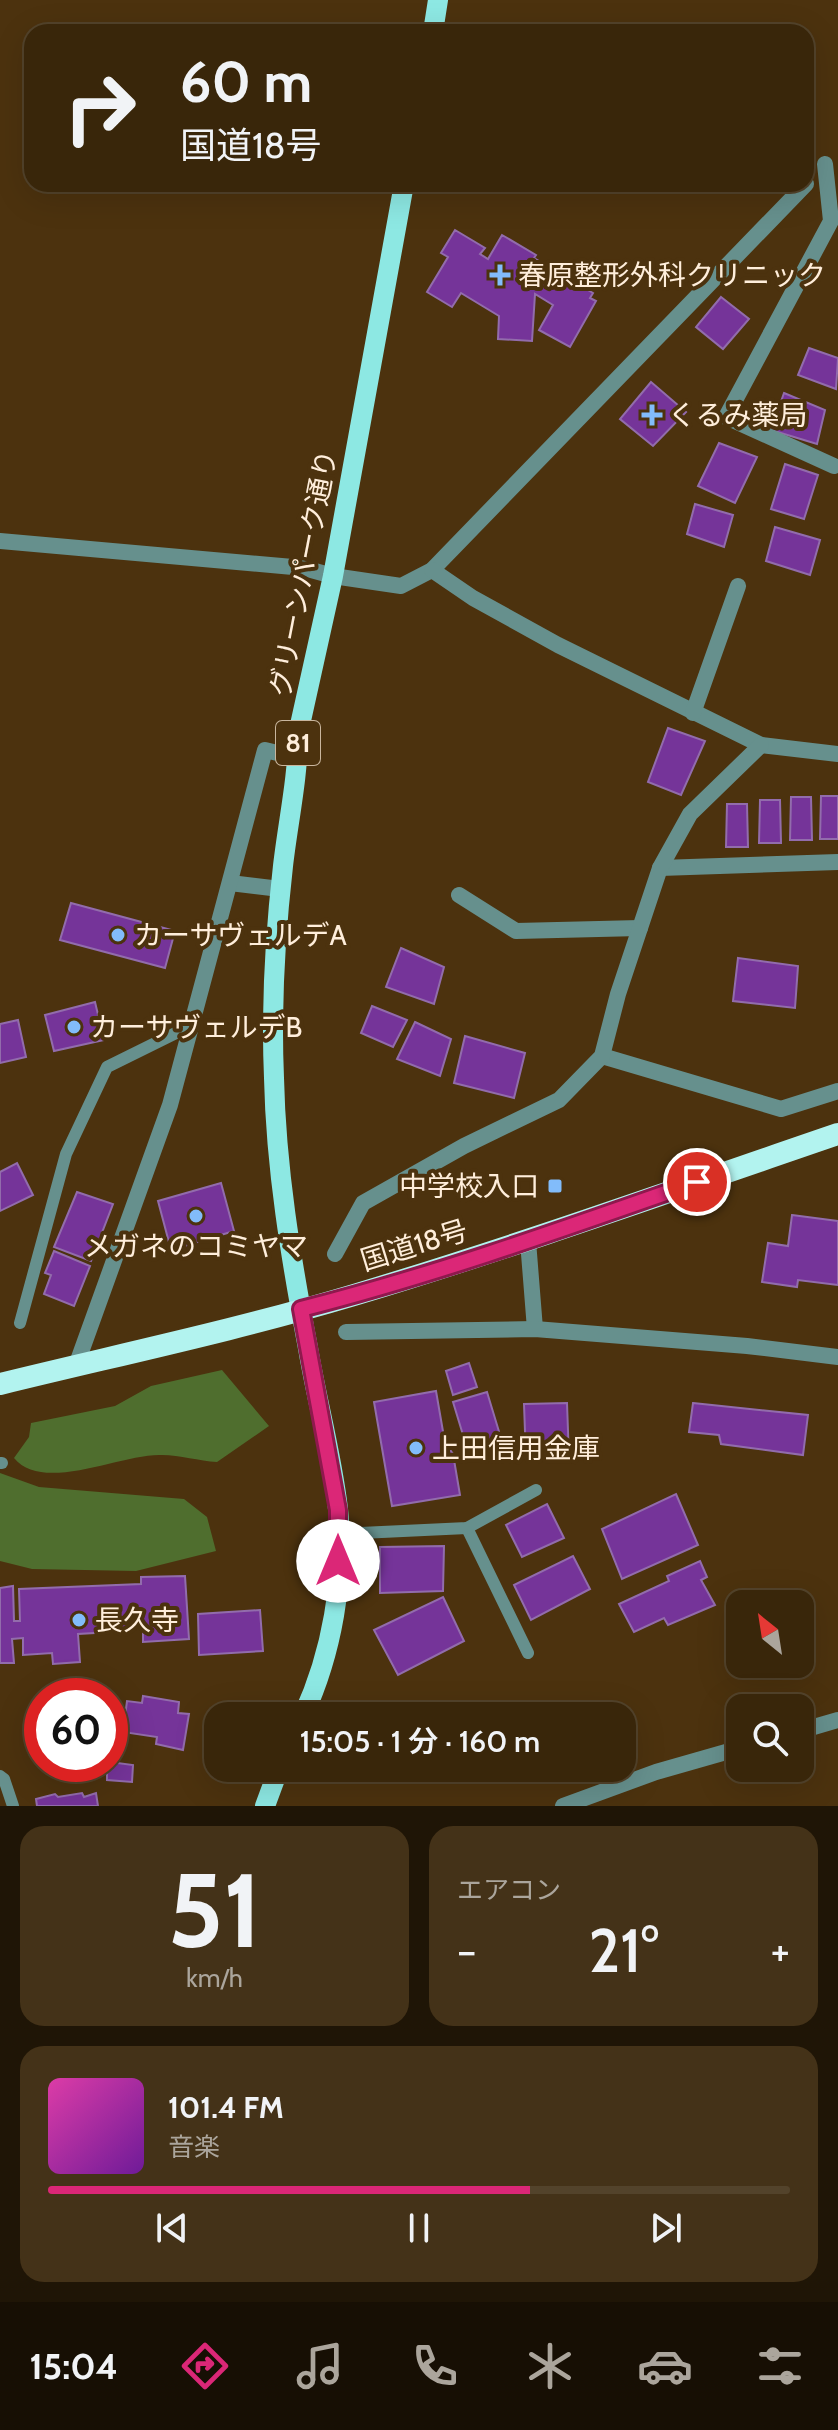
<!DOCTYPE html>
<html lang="ja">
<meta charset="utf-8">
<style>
body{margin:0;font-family:Cabin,"Noto Sans JP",sans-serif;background:#443218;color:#f1f3f6;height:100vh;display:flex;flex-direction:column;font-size:30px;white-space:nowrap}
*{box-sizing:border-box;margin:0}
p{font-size:26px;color:#aba59c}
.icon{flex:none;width:44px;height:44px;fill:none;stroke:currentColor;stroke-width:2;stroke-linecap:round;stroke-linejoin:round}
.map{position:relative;height:1806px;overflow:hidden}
.sheet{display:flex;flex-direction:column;gap:20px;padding:20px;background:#1f1506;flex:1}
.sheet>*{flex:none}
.hud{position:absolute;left:24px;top:24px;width:790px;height:168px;border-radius:24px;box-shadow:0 8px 32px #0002,0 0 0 2px #53432b;background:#39260a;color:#f1f3f6;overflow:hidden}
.needle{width:52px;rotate:330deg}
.tools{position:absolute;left:726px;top:1590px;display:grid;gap:16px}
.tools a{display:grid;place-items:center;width:88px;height:88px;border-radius:16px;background:#39260a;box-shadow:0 8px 32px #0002,0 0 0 2px #53432b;font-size:40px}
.speed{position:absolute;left:24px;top:1678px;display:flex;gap:16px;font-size:40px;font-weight:700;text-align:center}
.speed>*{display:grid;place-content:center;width:104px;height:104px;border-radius:50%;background:#39260a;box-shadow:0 8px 32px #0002,0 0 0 2px #53432b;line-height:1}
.speed .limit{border:12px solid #d22;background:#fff;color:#111}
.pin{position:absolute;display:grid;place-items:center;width:68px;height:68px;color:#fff;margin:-34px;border:4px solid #fff;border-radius:50%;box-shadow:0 2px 8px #0007}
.me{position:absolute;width:88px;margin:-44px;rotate:0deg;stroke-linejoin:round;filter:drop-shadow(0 0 6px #0008)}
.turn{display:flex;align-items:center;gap:28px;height:168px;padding:0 24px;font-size:36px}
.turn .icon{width:104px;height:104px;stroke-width:2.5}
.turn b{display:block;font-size:56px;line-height:68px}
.big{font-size:60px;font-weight:600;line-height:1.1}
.sheet .widget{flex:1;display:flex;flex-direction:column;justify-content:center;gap:12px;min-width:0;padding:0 28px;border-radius:24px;background:#443218}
.sheet .dial{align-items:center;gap:0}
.dial b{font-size:104px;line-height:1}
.song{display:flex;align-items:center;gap:24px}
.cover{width:96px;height:96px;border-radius:12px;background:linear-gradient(135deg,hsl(320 70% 55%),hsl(280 70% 35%))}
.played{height:8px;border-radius:4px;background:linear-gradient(90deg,#db2777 65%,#53432b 65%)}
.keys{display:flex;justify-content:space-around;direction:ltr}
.heat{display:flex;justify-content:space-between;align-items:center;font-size:44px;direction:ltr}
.sheet .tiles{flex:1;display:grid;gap:20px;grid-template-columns:1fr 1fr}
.widget:last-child{grid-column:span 2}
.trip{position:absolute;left:204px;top:1702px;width:432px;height:80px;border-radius:24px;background:#39260a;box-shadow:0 8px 32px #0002,0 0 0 2px #53432b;font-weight:600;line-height:80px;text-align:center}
.tabs{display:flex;height:128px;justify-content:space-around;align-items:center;background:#170f04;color:#aba59c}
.tabs .icon{width:56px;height:56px}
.tabs .on{color:#db2777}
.tabs b{font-size:36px;color:#f1f3f6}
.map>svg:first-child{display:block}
.green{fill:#4f6e2e}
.building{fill:#753499;stroke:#926cac;stroke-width:2}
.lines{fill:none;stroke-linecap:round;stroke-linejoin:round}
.service{stroke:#66908d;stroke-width:12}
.minor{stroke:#66908d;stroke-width:16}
.primary{stroke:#8de8e3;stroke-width:20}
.trunk{stroke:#b2f3ef;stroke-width:22}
.route-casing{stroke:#8e194d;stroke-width:20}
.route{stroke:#db2777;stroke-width:14}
.poi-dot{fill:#82bcfa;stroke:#4c320e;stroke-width:3}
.labels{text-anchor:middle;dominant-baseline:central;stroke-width:8;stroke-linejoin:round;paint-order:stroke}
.shield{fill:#4c320e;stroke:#c9b69e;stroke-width:2}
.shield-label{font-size:26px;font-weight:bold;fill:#ffeedb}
.poi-label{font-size:28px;fill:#ffeedb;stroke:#4c320e;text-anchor:start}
.street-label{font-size:28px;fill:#ffeedb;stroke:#4c320e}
</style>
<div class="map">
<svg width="838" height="1806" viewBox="0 0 838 1806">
<rect width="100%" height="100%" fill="#4c320e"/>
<g class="green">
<path d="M222 1370 269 1426 217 1462C199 1461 180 1455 162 1455 122 1453 43 1494 14 1458L29 1437 31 1423 115 1406 151 1386Z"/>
<polygon points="0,1473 39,1487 184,1499 207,1517 216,1551 136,1571 32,1569 0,1561"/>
</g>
<g class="building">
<polygon points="455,230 485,248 480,254 488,259 502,235 536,255 534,258 593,293 590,298 596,301 570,347 539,330 553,305 535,294 532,341 498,339 499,316 461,293 452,307 427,292 448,257 441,253"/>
<polygon points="721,297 749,319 723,349 696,327"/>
<polygon points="809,348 838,358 836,389 798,375"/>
<polygon points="651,382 686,412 653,446 620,419"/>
<polygon points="784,393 825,410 817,444 771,430"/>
<polygon points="719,443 757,457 735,503 698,486"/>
<polygon points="785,464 818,475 804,519 771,509"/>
<polygon points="695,504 733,515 724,547 687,534"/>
<polygon points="775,527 820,540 810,575 766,561"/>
<polygon points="668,728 705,741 681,795 648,782"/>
<polygon points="821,796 838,796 838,839 820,839"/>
<polygon points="791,797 811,797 812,840 790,840"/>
<polygon points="760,800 780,800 781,843 759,843"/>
<polygon points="727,804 747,804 748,847 726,847"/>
<polygon points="71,903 175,931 165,968 60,940"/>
<polygon points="401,948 444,967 434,1004 386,987"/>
<polygon points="738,958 798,966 795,1008 733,1001"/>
<polygon points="95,1002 104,1040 54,1051 45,1015"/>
<polygon points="372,1006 407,1020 393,1047 361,1033"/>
<polygon points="18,1020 26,1057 0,1063 0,1024"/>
<polygon points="415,1022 451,1039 440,1076 397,1059"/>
<polygon points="465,1036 525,1053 514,1098 454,1083"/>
<polygon points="17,1163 33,1195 0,1211 0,1172"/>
<polygon points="221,1183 234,1231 171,1250 158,1201"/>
<polygon points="77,1192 113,1204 91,1261 54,1247"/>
<polygon points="792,1215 838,1221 838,1285 798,1280 797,1287 762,1282 768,1243 788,1246"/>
<polygon points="54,1251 90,1266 74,1306 44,1294 51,1275 45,1273"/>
<polygon points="469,1363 477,1387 453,1395 446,1371"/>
<polygon points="436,1391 445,1443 453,1454 460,1495 392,1506 374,1402"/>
<polygon points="487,1392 504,1448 470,1458 453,1402"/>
<polygon points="567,1403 569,1459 526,1459 524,1404"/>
<polygon points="693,1403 808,1415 803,1455 721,1444 719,1435 689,1432"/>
<polygon points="676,1494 698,1545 622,1579 602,1529"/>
<polygon points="547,1504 564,1538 522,1557 506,1525"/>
<polygon points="444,1546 443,1591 380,1593 380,1547"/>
<polygon points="573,1556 590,1589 531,1620 514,1585"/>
<polygon points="700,1561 707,1577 701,1580 715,1605 668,1625 664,1618 634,1632 619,1604 669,1581 667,1576"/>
<polygon points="185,1576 189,1639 143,1642 143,1620 128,1621 129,1631 78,1634 80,1662 53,1664 52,1653 23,1655 23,1638 12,1639 14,1663 0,1663 0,1588 13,1586 14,1621 20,1621 19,1589 141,1584 141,1577"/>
<polygon points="443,1597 464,1641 398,1675 374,1630"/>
<polygon points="260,1610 263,1651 199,1655 198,1614"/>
<polygon points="143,1696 179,1702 178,1713 189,1714 183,1750 156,1744 157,1737 123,1732 127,1701 142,1703"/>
<polygon points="110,1762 133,1765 132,1782 107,1780 107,1764"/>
<polygon points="82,1793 84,1797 96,1793 98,1806 37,1806 36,1799 55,1794 58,1797"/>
</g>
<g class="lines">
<g class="service">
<polyline points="20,1323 66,1154 107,1067 192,1025"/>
<polyline points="0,1463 2,1463"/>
<polyline points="467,1528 528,1653"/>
<polyline points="339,1534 467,1528 536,1490"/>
<polyline points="0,1776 4,1779 13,1806"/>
</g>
<g class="minor">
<polyline points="825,164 831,221 726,417 834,466"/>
<polyline points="0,541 304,568 333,576 401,586 432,570 806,184"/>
<polyline points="432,570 473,598 558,645 761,745 838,754"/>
<polyline points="693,713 738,586"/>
<polyline points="660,868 838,862"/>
<polyline points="230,883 280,889"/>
<polyline points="459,895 516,931 640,928"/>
<polyline points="602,1056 781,1109 838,1091"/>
<polyline points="528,1241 535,1329"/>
<polyline points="335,1254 363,1203 464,1146 559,1100 602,1056 618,994 660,868 690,814 761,745"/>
<polyline points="346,1332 535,1329 747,1346 838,1357"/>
<polyline points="76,1366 170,1105 265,750 298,758"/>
<polyline points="800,1731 838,1720"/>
<polyline points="563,1806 656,1772 740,1748"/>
</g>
<g class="primary">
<polyline points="433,32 438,0"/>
<path d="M303 1716C332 1653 345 1580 338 1509 332 1455 317 1402 308 1348 291 1259 276 1169 274 1078 271 1008 275 936 283 866 288 822 298 778 298 734L333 576 404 184"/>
<polyline points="265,1806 279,1768"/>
</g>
<path class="trunk" d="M0 1384C118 1355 237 1330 354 1295 517 1246 677 1189 838 1134"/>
</g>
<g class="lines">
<g class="route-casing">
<path id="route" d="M338 1561V1510L301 1309C435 1275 566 1228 697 1182"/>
</g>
<use href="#route" class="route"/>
</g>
<g class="poi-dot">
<path d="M496 263h8v8h8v8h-8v8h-8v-8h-8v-8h8z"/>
<path d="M648 403h8v8h8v8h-8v8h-8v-8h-8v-8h8z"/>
<circle cx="118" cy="935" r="8"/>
<circle cx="74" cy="1027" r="8"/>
<rect x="547" y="1178" width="16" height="16" rx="4"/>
<circle cx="196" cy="1216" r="8"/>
<circle cx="416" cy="1448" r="8"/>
<circle cx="79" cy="1620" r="8"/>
</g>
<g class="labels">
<rect class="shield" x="276" y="721" width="44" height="44" rx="6"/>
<g class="shield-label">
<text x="298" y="743">81</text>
</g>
<g class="poi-label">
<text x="518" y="275">春原整形外科クリニック</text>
<text x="668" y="415">くるみ薬局</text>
<text x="134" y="935">カーサヴェルデA</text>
<text x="90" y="1027">カーサヴェルデB</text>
<text x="539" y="1186" text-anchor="end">中学校入口</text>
<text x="196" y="1246" text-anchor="middle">メガネのコミヤマ</text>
<text x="432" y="1448">上田信用金庫</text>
<text x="95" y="1620">長久寺</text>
</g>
<g class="street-label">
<text transform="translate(303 573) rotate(-79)">グリーンパーク通り</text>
<text transform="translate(414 1245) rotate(-17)">国道18号</text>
</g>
</g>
</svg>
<div class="tools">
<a><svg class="needle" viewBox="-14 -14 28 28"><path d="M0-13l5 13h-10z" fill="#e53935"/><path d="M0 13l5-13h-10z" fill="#aba59c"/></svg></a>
<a><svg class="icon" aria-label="search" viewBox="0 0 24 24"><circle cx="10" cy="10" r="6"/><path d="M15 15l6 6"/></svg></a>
</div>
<div class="speed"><div class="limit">60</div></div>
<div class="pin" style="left:697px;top:1182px;background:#d93025"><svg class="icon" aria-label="arrive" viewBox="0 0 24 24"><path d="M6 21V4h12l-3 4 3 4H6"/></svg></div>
<svg class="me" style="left:338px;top:1561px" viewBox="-20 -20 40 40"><circle r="19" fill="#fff"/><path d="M0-13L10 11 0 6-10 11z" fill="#db2777"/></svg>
<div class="trip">15:05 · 1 分 · 160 m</div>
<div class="hud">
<div class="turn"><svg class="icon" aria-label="right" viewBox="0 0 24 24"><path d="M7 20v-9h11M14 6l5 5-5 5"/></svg><div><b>60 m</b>国道18号</div></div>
</div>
</div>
<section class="sheet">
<div class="tiles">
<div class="widget dial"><b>51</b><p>km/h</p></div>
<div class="widget"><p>エアコン</p>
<div class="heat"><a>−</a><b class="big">21°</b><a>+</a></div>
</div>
<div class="widget">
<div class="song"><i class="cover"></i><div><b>101.4 FM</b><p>音楽</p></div></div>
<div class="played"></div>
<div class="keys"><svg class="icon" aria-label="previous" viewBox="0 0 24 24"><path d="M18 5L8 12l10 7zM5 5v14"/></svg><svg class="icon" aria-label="pause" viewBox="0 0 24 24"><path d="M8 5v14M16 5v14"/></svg><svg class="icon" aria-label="next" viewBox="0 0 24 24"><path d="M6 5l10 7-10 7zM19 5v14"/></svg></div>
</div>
</div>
</section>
<nav class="tabs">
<b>15:04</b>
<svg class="icon on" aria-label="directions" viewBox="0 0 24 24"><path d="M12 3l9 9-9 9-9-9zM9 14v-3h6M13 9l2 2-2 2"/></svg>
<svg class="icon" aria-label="music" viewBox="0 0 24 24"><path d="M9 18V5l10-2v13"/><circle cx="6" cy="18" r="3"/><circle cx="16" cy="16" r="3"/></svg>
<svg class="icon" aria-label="phone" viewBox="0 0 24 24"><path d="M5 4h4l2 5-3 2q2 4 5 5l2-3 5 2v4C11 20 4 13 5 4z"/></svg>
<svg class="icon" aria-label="climate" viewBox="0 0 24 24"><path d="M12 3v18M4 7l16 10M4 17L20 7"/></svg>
<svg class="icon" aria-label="car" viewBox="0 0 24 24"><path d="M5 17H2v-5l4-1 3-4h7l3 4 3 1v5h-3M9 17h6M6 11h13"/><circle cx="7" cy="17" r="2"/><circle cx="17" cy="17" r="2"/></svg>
<svg class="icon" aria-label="filters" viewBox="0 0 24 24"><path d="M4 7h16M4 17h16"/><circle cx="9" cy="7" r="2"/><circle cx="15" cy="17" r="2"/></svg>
</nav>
